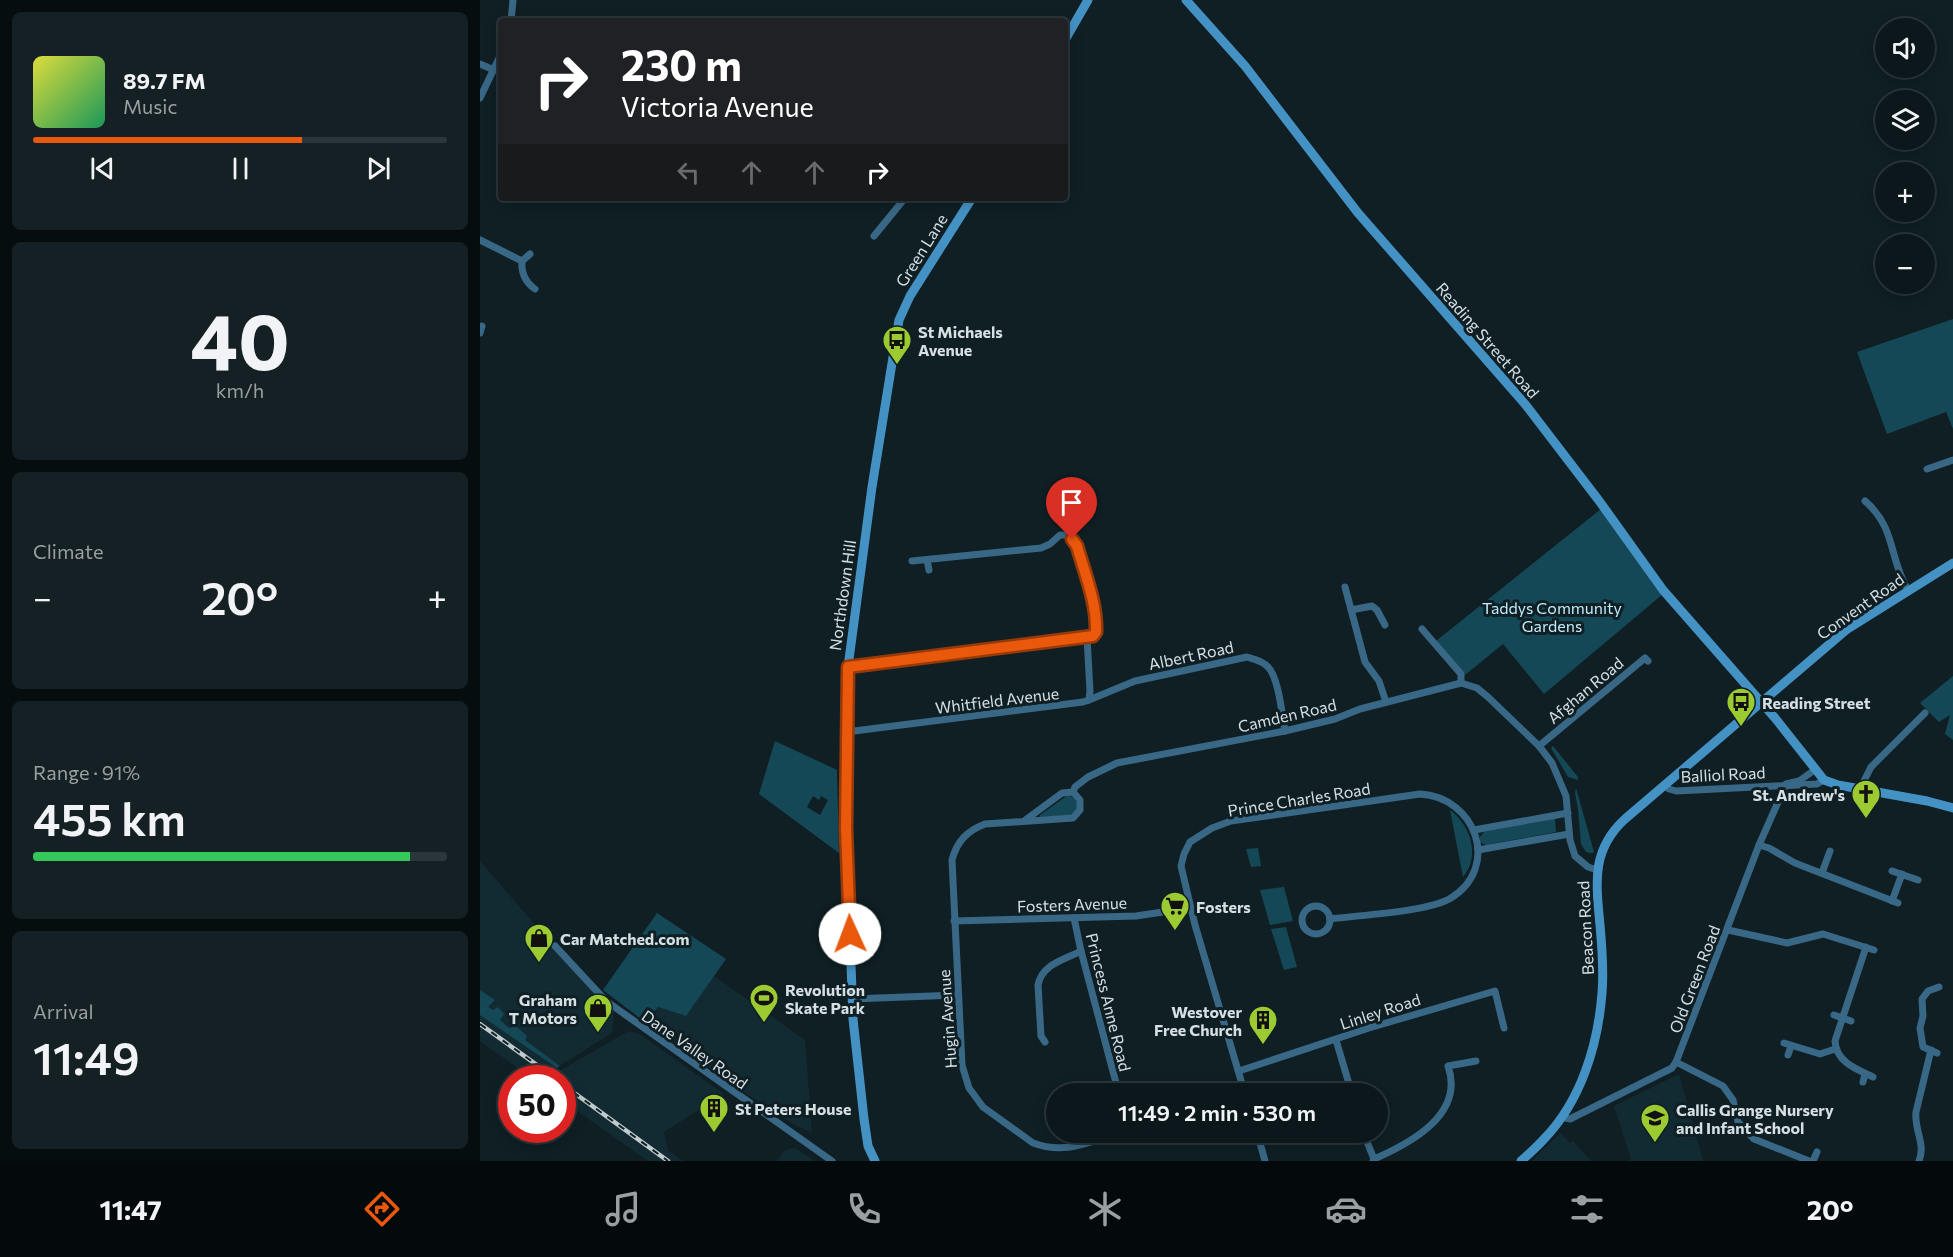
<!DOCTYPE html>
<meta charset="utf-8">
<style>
body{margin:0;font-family:Commissioner,sans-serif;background:#142024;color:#f1f3f6;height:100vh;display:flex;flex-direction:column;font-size:22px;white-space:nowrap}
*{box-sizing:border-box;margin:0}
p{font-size:20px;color:#9a9fa3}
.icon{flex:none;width:33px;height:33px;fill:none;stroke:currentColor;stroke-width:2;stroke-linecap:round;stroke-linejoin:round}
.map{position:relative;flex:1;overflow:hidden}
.drawer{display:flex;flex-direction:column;gap:12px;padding:12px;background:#060d0f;width:480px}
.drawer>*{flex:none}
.hud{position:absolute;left:18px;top:18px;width:570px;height:183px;border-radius:6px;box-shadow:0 3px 15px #0003,0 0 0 2px #2b363a;background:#202124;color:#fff;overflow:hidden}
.controls{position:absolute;left:1395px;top:18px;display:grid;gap:12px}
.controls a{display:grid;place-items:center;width:60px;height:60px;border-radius:50%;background:#0b171b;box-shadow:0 3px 15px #0003,0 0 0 2px #2b363a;font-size:30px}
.speed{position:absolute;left:18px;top:1065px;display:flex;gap:12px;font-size:30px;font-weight:700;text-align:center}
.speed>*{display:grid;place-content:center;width:78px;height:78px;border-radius:50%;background:#0b171b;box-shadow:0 3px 15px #0003,0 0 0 2px #2b363a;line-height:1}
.speed .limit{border:9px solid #d22;background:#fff;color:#111}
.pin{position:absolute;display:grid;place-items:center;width:51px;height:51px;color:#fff;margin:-62px -26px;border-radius:50% 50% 50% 0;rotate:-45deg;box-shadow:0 0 6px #0007}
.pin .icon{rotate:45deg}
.me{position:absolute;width:66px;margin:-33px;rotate:358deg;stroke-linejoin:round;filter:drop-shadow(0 0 4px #0008)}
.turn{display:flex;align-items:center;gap:21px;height:126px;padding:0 24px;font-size:27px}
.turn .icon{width:78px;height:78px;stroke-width:2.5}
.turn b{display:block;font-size:42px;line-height:51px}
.lanes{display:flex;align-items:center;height:57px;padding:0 24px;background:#0003;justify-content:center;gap:30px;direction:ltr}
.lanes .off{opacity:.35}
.big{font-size:45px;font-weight:600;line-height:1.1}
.drawer .card{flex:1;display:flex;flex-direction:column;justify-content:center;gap:9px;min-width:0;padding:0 21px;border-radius:9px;background:#142024}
.drawer .dial{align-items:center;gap:0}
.dial b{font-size:78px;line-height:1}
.song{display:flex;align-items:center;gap:18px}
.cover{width:72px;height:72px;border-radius:9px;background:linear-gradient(135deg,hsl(60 70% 55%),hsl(150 70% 35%))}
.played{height:6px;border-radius:3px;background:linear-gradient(90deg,#ea580c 65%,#2b363a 65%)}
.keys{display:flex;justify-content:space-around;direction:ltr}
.heat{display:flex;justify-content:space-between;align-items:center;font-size:33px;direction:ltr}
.charge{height:9px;border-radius:4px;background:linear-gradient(90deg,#34c759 91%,#2b363a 0)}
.trip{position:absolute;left:566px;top:1083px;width:342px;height:60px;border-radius:30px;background:#0b171b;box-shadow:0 3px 15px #0003,0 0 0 2px #2b363a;font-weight:600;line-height:60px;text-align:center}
.menu{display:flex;height:96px;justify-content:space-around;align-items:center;background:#04090b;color:#9a9fa3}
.menu .icon{width:42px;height:42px}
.menu .active{color:#ea580c}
.menu b{font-size:27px;color:#f1f3f6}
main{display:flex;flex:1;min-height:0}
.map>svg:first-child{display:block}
.built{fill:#122b32}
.green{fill:#154856;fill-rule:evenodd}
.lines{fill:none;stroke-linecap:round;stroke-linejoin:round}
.street{stroke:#396886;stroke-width:7}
.secondary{stroke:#4492c4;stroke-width:9}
.rail-casing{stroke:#c0cbce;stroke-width:4.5}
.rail{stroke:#0f1f24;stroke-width:2;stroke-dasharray:7;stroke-linecap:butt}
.route-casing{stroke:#983908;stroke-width:15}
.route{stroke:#ea580c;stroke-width:10}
.labels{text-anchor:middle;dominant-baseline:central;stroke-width:6;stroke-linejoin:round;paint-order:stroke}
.street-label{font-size:16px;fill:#d6e0e3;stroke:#0f1f24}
.poi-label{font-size:16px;font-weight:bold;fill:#d6e0e3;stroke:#0f1f24;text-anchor:start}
.park-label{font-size:16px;fill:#bfecfc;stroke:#0f1f24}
</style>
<main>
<section class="drawer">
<div class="card">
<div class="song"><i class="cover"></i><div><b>89.7 FM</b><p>Music</p></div></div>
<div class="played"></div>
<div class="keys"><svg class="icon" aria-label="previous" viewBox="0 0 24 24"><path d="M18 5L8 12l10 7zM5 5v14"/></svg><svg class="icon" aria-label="pause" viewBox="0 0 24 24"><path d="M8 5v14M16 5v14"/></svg><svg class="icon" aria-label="next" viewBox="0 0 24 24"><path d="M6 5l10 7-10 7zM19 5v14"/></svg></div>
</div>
<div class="card dial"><b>40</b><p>km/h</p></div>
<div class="card"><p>Climate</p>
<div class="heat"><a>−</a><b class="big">20°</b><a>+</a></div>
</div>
<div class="card"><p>Range · 91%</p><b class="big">455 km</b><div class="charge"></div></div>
<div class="card"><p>Arrival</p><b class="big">11:49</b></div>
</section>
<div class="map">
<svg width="1473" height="1161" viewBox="0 0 1473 1161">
<rect width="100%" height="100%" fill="#0f1f24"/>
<g class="built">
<polygon points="0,861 70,942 78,955 134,1012 132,1033 60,1078 52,1078 0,1041 0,1013 15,1000 0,990"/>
<polygon points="234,976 325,1040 332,1133 313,1124 264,1092 165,1022 178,1007 206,1016"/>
<polygon points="149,1031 160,1034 244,1094 184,1132 188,1150 203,1161 168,1161 83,1101 82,1078 67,1078"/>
<polygon points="1199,1074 1223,1161 1147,1161 1151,1159 1134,1106"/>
<polygon points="1080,1133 1090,1143 1093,1141 1111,1161 1052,1161"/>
<polygon points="315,1148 334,1161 297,1161 305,1150"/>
</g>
<g class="green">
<polygon points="1473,319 1473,429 1466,412 1407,434 1377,352"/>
<polygon points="1121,509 1183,594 1064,694 1023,644 985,675 956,641"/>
<polygon points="1473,676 1473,740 1465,734 1470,715 1459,722 1440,703"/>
<path d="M295 741 357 770 359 853 279 794ZM333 796 339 800 341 796 348 800 340 815 327 807Z"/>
<polygon points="1073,746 1098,777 1098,780 1088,777 1071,748"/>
<polygon points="1096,788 1114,852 1112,853 1106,852 1101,844 1098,809 1095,793"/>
<path d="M588 795C595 797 597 801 598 808L592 815 560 817V815Z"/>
<path d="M970 810C990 825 1001 855 983 877Z"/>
<polygon points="1073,819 1075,819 1076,832 1006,845 1000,842 1000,837 1004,832"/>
<polygon points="778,848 781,866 771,867 766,849"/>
<polygon points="804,887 813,921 790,925 780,890"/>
<polygon points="177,913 246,959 206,1016 178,1007 165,1022 123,990"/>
<polygon points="806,927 817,967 804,970 791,929"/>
<polygon points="0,990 15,1000 8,1007 13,1010 18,1007 24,1014 20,1020 29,1028 36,1026 47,1036 45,1040 80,1066 77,1068 0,1015"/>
</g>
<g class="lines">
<g class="street">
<polyline points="31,21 33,0"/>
<polyline points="0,64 14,70"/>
<polyline points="0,98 21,54"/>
<polyline points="394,236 425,198"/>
<polyline points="0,240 42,261 50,254"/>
<path d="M42 261C41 273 45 282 55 289"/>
<polyline points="0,333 2,326"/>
<polyline points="1447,469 1473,460"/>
<path d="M1385 501C1417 529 1408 557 1428 590"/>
<polyline points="447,560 449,570"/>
<polyline points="865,587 885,662 899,681 906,702"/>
<polyline points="871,610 892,606 897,610 905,625"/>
<polyline points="942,629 981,674 981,683"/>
<polyline points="368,667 607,637 613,636 616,632 612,596 597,546 587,535 580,535 570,544 561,548 432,561"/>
<path d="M609 700 655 681 767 657C774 659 783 661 788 667 799 678 802 716 805 731"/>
<polyline points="366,732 603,702 609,700 610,691 607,637"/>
<polyline points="1059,746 1165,658 1168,661"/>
<polyline points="1184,785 1189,789 1196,791 1337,784 1344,780"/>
<polyline points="1380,789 1391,767 1445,713"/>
<polyline points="593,792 595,787 608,777 637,763 805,731 855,719 880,709 981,683 997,688 1008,697 1059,746 1072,763 1086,796 1090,840 1095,856 1108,867 1117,870"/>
<path d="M544 821 582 793 593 792 600 800V810L593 818 505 824C487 831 477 841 472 860L482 1065 489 1088 503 1107 553 1143C585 1155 610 1142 642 1132"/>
<polyline points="994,830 1088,813"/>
<polyline points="1279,845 1289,848 1315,863 1418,903"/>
<polyline points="998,850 1089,834"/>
<polyline points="1412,871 1438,880"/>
<polyline points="1342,873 1350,851"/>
<polyline points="1412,901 1422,874"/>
<circle cx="836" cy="920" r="14"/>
<polyline points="594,918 601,951 639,1094"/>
<polyline points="474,921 656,916 710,908"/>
<polyline points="1248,930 1307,943 1343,934 1394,950"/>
<polyline points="75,946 126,1001 352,1161"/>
<path d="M1386 947 1355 1041C1356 1062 1376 1069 1393 1077"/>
<polyline points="372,999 477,995"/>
<polyline points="1354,1015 1371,1021"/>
<polyline points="856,1040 872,1094"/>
<path d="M565 1042 561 1036 558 985C562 964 584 960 601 951"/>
<polyline points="1304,1043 1340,1054 1355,1049"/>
<polyline points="1457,1053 1443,1047 1440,1028 1443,1016 1442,999 1448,991 1459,987"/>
<polyline points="1308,1055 1311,1046"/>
<polyline points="1196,1062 1243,1086 1253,1100 1258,1122 1274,1139 1329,1161"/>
<polyline points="759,1071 889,1028 1015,991 1024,1028"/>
<polyline points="1383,1082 1385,1074"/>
<path d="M765 1094 715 925 701 866 704 854 710 842 732 828 751 821 940 794C996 797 1021 867 971 898 948 912 879 915 850 919"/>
<polyline points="1082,1117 1090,1119 1192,1068 1196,1062 1279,845 1306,784 1319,781 1336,769"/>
<polyline points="777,1132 785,1161"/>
<polyline points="883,1132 894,1159"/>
<path d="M893 1161 894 1159C931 1143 985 1114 968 1066L996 1061"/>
<polyline points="1333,1161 1337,1152"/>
<path d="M1439 1161C1446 1144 1434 1130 1436 1112L1451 1050"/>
</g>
<g class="secondary">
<polyline points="706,0 765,66 878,213 1045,404 1120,502 1183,590 1295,718 1344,780 1358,785 1447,801 1473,808"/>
<polyline points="585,40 608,0"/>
<polyline points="395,1161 388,1146 384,1119 373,1019 366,828 366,689 368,667 392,487 419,320 430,296 492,198"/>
<path d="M1041 1161C1049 1154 1057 1147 1064 1139 1101 1101 1118 1045 1122 993 1124 971 1122 947 1120 925 1116 883 1111 850 1145 819L1366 630 1473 563"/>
</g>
<g class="rail-casing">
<g id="rail">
<polyline points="0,1024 75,1078"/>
<polyline points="82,1084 188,1161"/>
</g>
</g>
<use href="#rail" class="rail"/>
</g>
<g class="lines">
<g class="route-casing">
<path id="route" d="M370 934 366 828 368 667 613 636 616 632C617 603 605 574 597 546L592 539"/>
</g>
<use href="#route" class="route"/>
</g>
<defs>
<g id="bus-pin" transform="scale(1.5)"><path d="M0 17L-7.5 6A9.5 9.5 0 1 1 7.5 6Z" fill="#9cca31" stroke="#0f1f24"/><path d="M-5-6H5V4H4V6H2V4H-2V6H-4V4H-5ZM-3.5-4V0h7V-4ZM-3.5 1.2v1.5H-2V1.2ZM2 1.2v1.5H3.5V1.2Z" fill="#111"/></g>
<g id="church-pin" transform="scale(1.5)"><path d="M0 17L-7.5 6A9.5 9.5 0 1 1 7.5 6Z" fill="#9cca31" stroke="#0f1f24"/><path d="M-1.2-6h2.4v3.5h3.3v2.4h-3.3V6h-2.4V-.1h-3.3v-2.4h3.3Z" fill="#111"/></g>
<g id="supermarket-pin" transform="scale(1.5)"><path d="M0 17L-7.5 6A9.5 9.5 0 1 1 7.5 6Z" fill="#9cca31" stroke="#0f1f24"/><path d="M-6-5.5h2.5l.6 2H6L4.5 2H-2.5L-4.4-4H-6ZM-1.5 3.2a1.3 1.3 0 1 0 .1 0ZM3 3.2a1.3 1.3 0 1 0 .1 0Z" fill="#111"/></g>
<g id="shop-pin" transform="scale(1.5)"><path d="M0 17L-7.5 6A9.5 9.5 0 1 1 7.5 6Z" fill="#9cca31" stroke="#0f1f24"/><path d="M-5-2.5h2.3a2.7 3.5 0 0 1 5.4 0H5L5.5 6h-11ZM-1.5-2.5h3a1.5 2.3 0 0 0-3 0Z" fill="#111"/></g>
<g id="stadium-pin" transform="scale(1.5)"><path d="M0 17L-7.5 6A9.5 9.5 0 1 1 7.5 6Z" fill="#9cca31" stroke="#0f1f24"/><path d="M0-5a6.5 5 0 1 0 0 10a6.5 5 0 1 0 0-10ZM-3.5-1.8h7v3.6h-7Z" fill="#111"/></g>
<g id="building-pin" transform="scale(1.5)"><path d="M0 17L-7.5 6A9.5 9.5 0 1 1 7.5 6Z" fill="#9cca31" stroke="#0f1f24"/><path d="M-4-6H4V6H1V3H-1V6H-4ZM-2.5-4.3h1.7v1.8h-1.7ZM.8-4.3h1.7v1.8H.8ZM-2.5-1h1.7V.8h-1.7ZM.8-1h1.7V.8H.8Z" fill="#111"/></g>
<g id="school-pin" transform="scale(1.5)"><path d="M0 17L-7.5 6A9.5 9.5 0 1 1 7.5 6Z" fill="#9cca31" stroke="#0f1f24"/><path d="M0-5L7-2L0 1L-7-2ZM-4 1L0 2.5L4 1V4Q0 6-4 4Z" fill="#111"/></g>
</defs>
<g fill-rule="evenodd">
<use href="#bus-pin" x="417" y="340"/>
<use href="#bus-pin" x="1261" y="702"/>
<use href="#church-pin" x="1386" y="794"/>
<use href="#supermarket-pin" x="695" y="906"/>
<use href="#shop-pin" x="59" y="938"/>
<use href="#stadium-pin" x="284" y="998"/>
<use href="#shop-pin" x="118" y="1008"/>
<use href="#building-pin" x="783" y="1020"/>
<use href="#building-pin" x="234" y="1108"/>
<use href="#school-pin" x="1175" y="1118"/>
</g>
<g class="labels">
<g class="street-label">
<text transform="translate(441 250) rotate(-58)">Green Lane</text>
<text transform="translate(1008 340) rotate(49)">Reading Street Road</text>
<text transform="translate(362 595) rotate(-82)">Northdown Hill</text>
<text transform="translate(1380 606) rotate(-35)">Convent Road</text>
<text transform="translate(711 655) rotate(-12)">Albert Road</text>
<text transform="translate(1105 690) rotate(-40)">Afghan Road</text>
<text transform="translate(517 700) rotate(-7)">Whitfield Avenue</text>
<text transform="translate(807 715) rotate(-13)">Camden Road</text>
<text transform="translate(1243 774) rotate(-3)">Balliol Road</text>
<text transform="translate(819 799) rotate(-9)">Prince Charles Road</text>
<text transform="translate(592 904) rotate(-2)">Fosters Avenue</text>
<text transform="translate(1105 928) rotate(-93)">Beacon Road</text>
<text transform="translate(1214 979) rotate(-69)">Old Green Road</text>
<text transform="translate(629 1002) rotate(76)">Princess Anne Road</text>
<text transform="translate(900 1011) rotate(-18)">Linley Road</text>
<text transform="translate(467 1019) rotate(-94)">Hugin Avenue</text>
<text transform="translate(215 1049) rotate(35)">Dane Valley Road</text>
</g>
<g class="poi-label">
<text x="438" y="331">St Michaels<tspan x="438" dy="18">Avenue</tspan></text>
<text x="1282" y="702">Reading Street</text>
<text x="1365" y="794" text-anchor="end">St. Andrew's</text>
<text x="716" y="906">Fosters</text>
<text x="80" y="938">Car Matched.com</text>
<text x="305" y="989">Revolution<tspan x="305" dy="18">Skate Park</tspan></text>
<text x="97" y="999" text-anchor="end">Graham<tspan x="97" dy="18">T Motors</tspan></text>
<text x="762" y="1011" text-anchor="end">Westover<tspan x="762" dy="18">Free Church</tspan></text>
<text x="255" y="1108">St Peters House</text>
<text x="1196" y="1109">Callis Grange Nursery<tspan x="1196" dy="18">and Infant School</tspan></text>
</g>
<g class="park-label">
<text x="1072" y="607">Taddys Community<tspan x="1072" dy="18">Gardens</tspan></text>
</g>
</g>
</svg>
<div class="controls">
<a><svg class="icon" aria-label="sound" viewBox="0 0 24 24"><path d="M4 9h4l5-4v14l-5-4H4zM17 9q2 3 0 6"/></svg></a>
<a><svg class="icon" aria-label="layers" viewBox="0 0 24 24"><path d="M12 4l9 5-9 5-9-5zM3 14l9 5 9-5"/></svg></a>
<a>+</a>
<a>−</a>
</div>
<div class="speed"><div class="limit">50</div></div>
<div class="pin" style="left:592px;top:539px;background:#d93025"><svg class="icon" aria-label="arrive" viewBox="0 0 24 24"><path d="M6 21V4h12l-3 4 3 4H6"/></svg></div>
<svg class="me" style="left:370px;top:934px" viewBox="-20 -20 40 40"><circle r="19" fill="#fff"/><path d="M0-13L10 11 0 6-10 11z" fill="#ea580c"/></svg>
<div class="trip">11:49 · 2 min · 530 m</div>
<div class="hud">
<div class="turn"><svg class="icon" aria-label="right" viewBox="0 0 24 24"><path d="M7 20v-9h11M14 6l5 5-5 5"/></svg><div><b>230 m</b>Victoria Avenue</div></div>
<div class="lanes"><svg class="icon off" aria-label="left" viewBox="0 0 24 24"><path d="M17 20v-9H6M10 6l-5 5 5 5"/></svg><svg class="icon off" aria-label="ahead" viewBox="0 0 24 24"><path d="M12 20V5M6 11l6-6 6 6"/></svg><svg class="icon off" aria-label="ahead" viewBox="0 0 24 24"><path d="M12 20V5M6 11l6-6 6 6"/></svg><svg class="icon" aria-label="right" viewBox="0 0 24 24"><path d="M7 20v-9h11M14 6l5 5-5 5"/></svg></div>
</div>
</div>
</main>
<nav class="menu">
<b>11:47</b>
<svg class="icon active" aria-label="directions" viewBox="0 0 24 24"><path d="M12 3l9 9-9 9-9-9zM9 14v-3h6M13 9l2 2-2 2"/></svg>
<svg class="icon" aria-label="music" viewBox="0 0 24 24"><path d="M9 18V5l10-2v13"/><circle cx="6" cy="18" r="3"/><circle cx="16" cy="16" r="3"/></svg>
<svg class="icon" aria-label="phone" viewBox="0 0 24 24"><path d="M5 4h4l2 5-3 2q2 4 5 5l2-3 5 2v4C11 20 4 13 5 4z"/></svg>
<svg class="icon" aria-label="climate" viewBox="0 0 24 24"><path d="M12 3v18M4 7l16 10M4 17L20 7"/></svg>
<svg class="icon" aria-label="car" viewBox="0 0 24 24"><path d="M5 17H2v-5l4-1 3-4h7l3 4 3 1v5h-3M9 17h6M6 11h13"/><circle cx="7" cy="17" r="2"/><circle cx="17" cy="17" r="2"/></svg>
<svg class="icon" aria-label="filters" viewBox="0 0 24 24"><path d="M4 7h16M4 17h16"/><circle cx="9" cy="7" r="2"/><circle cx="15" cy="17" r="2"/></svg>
<b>20°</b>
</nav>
